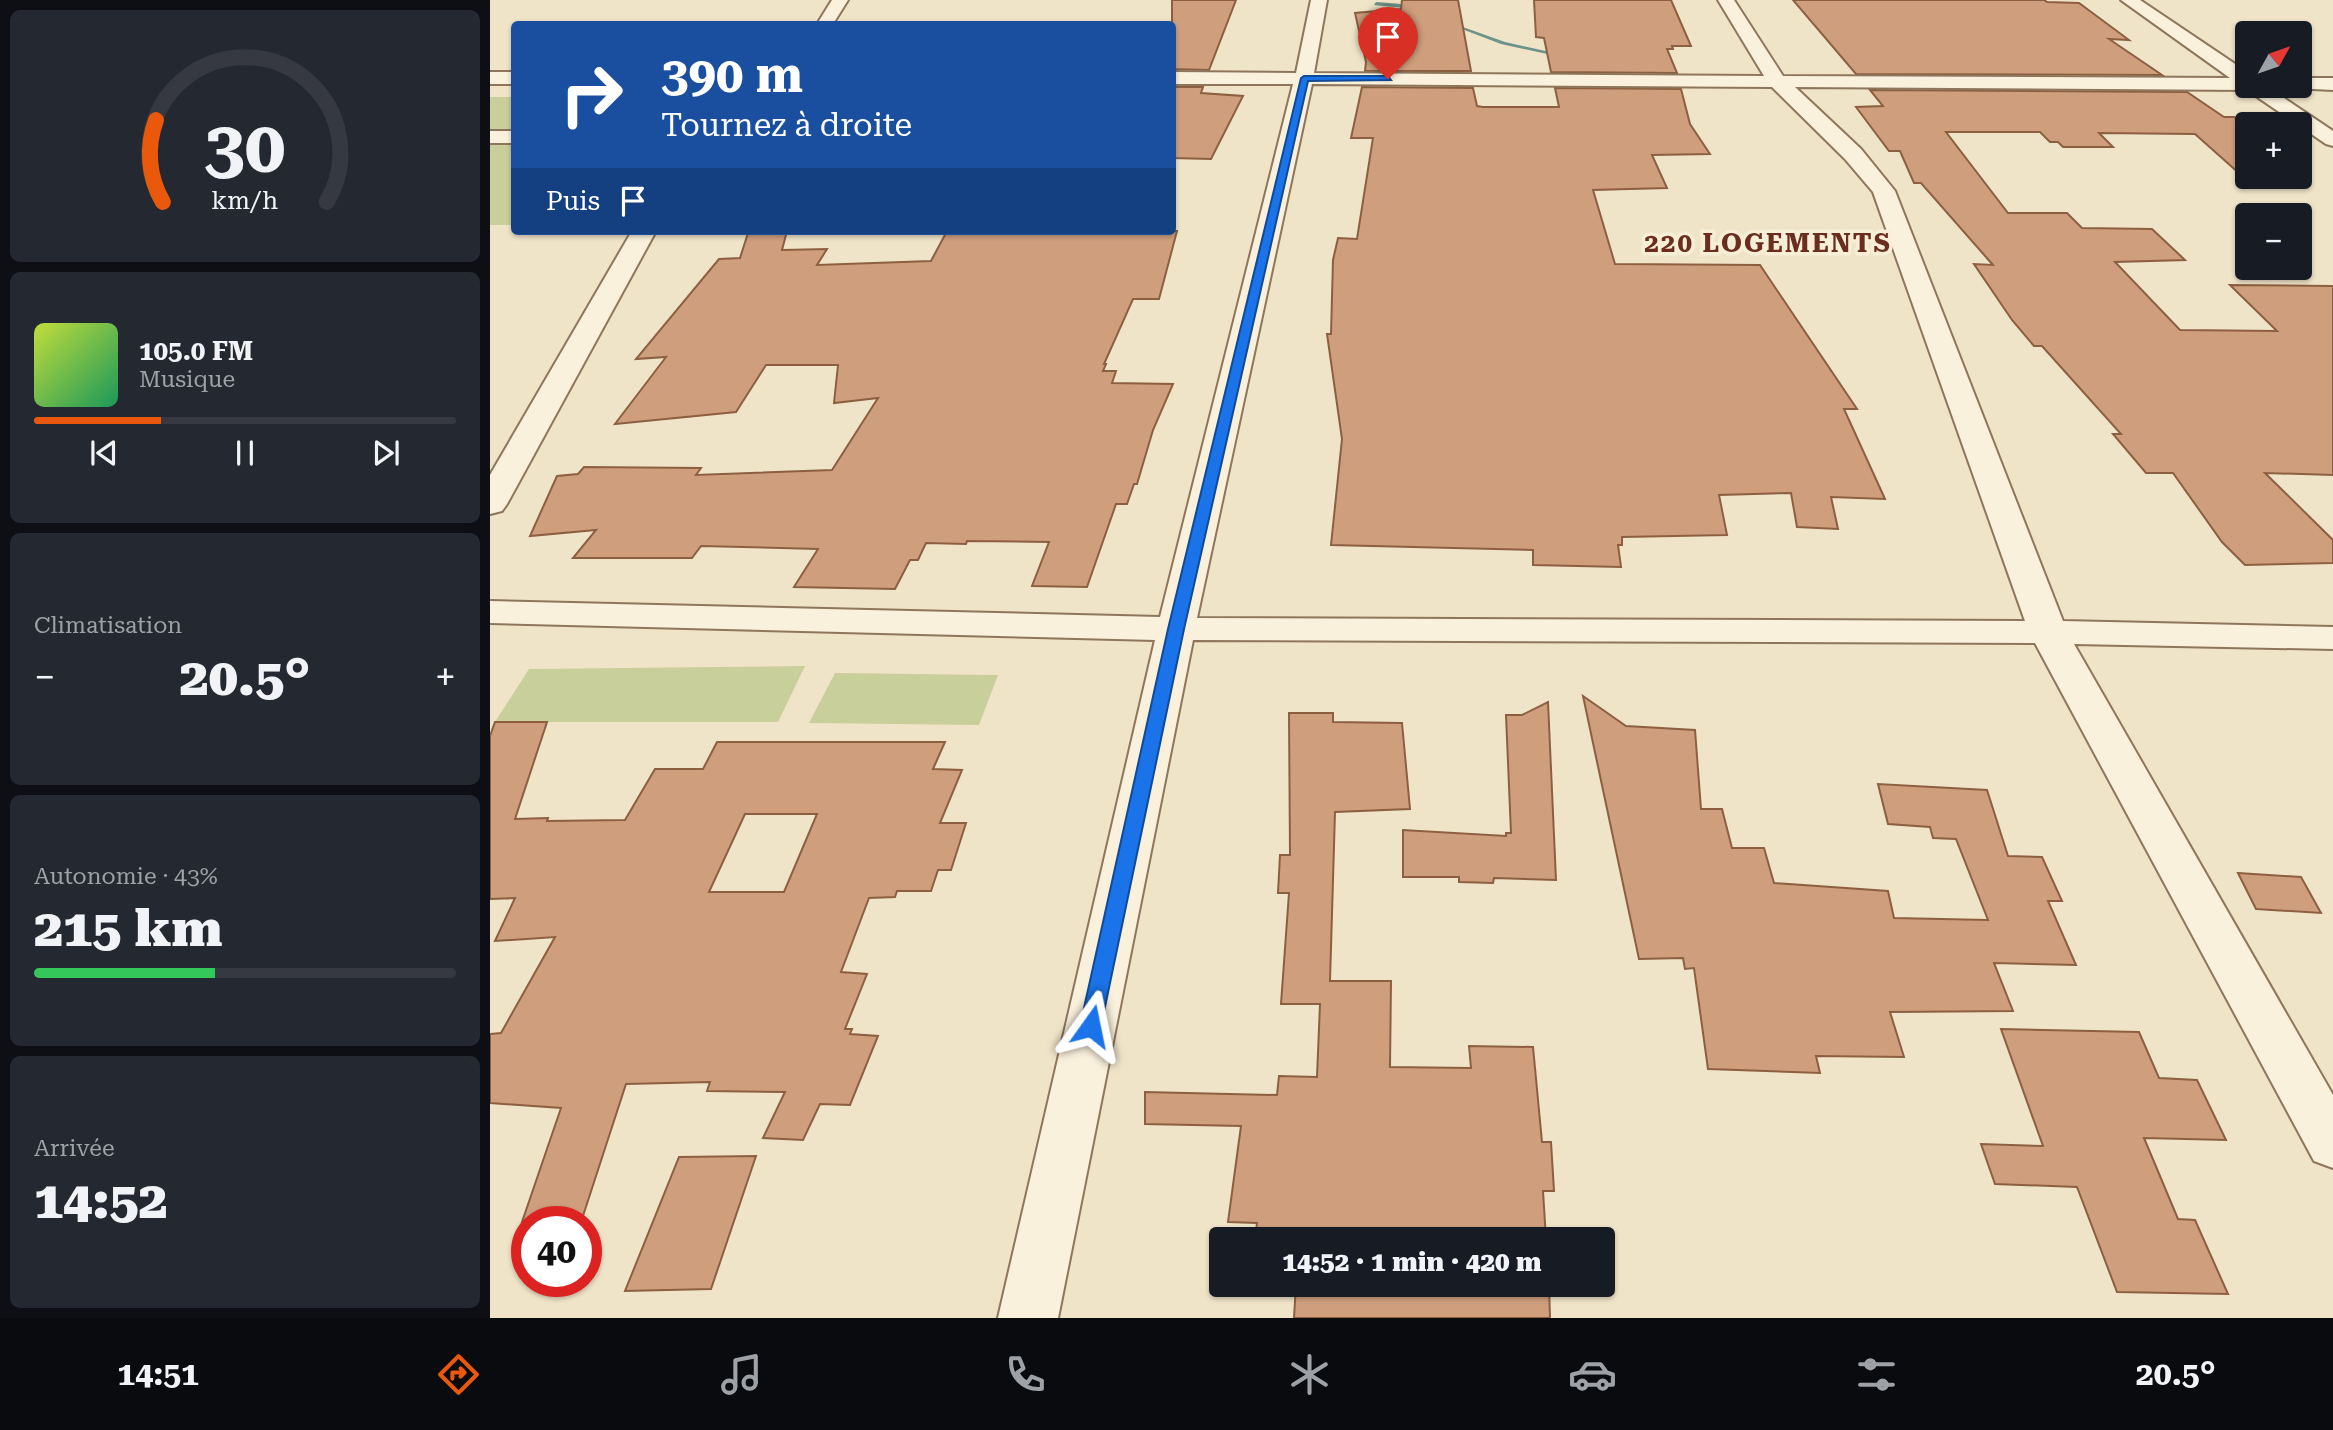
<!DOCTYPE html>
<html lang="fr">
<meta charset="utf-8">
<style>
body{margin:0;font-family:"Roboto Serif",serif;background:#242831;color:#f1f3f6;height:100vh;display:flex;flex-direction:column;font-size:26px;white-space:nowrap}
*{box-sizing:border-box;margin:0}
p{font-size:23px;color:#9ea1a6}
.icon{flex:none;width:38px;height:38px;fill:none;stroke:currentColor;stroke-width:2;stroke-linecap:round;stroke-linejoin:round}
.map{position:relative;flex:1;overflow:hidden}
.side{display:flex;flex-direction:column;gap:10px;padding:10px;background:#0d0f14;width:490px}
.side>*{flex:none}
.banner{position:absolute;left:21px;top:21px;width:665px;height:214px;border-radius:7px;box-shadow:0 2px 5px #0004;background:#1a4fa0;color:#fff;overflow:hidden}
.needle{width:46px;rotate:50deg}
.controls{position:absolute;left:1745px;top:21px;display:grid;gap:14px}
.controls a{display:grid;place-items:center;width:77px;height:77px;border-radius:7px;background:#171b24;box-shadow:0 2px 5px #0004;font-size:35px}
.speed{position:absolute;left:21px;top:1206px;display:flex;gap:14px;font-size:35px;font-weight:700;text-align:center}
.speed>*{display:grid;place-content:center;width:91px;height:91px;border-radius:50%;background:#171b24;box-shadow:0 2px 5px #0004;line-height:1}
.speed .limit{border:10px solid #d22;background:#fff;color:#111}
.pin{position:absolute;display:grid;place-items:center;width:60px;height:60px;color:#fff;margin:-72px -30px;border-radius:50% 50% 50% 0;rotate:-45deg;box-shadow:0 0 7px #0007}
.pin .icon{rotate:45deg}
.me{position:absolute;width:77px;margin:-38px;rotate:12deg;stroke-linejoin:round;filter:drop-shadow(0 0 5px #0008)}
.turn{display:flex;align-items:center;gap:24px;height:147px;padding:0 35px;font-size:32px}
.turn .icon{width:91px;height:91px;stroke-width:2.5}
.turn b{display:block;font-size:49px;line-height:60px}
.then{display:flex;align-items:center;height:66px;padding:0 35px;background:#0003;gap:14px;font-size:26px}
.big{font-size:52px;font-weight:800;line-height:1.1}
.side .tile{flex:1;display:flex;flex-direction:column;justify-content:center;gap:10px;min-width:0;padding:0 24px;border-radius:10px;background:#242831}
.side .dial{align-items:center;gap:0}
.dial svg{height:182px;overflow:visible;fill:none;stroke:#363941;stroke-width:7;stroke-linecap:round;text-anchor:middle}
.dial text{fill:#f1f3f6;stroke:none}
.song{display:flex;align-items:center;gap:21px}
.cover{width:84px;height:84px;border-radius:10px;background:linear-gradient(135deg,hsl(70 70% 55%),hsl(150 70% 35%))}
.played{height:7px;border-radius:4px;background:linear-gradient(90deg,#ea580c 30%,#363941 30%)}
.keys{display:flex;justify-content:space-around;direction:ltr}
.heat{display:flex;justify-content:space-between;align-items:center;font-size:38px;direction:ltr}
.charge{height:10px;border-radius:5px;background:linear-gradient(90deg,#34c759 43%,#363941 0)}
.trip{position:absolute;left:719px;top:1227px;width:406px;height:70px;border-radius:7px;background:#171b24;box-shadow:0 2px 5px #0004;font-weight:800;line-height:70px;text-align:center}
.dock{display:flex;height:112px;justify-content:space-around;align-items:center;background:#090b0e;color:#9ea1a6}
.dock .icon{width:49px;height:49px}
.dock .active{color:#ea580c}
.dock b{font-size:32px;color:#f1f3f6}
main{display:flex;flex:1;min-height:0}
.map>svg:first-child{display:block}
.green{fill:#c9cf9b}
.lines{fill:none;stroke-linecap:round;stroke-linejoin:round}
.stream{fill:#6f938a;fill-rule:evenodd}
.building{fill:#cf9f7d;stroke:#8d5f41;stroke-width:2;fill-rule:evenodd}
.minor-casing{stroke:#8d765c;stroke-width:4}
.minor{fill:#faf1dc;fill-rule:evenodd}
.route{fill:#1a73e8;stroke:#114b97;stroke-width:2}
.labels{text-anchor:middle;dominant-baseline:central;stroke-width:7;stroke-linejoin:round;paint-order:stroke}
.far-district-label{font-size:26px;font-weight:bold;letter-spacing:2px;fill:#6b2e1e;stroke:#f7eed8}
</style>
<main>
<section class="side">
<div class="tile dial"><svg viewBox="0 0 100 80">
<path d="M14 69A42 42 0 1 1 86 69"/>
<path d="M14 69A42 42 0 0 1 11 33" stroke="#ea580c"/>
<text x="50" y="56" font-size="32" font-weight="700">30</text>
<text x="50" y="72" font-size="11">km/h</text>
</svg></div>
<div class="tile">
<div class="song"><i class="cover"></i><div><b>105.0 FM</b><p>Musique</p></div></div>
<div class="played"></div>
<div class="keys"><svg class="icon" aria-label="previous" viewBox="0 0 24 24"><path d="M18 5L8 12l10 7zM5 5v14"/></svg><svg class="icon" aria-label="pause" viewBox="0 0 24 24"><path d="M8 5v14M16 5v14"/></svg><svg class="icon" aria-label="next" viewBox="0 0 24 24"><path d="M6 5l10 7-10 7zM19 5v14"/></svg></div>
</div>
<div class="tile"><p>Climatisation</p>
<div class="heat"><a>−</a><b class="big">20.5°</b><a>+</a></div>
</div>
<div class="tile"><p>Autonomie · 43%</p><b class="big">215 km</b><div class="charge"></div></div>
<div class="tile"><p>Arrivée</p><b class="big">14:52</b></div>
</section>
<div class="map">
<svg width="1843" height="1318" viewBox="0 0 1843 1318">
<rect width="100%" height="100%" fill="#f0e4c8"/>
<g class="green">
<rect x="0" y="97" width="24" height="128"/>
<polygon points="315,666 288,722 5,722 39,669"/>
<polygon points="345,673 508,675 489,725 319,723"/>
</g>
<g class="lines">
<g class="stream">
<polygon points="886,2 925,5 928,7 925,9 884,5"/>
<polygon points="956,21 1015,42 1074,55 1071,57 1011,44 956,23"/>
</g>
</g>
<g class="building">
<polygon points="682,0 746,0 719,70 682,69"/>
<polygon points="912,0 968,0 981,71 875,71 876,62 865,13 911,9"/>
<polygon points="1044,0 1181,0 1201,46 1182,46 1183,49 1177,49 1187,73 1061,72 1054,38 1046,37"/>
<polygon points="1303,0 1554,0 1557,2 1589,3 1639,40 1619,39 1672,75 1366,74"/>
<polygon points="682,87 713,87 711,93 753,96 721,159 682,158"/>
<polygon points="872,87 983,88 987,106 993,107 1069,107 1065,88 1191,89 1200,124 1220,154 1162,155 1177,188 1103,190 1125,264 1270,265 1367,409 1354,409 1395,499 1341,497 1348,529 1307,527 1301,493 1229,495 1237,535 1132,537 1132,545 1128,545 1131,567 1043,565 1043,550 841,545 852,439 837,334 841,334 843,260 848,238 867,239 883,138 861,138"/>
<polygon points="1380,90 1697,92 1734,117 1744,117 1757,126 1757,175 1751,175 1705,134 1609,133 1623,147 1573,147 1568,142 1560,142 1550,132 1456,132 1518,213 1577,213 1592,228 1662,229 1695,260 1625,262 1690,330 1787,331 1740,285 1843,286 1843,475 1775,473 1843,540 1843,563 1755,565 1732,542 1683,473 1656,473 1623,434 1631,434 1552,346 1544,346 1522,320 1484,264 1503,265 1431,183 1424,183 1410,151 1399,151 1366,107 1393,106"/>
<polygon points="297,231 292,250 337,249 327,265 441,261 457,231 687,231 669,299 643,299 614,364 616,364 613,371 626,371 622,383 683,384 663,430 647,484 644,484 637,504 626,504 597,587 542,586 559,542 477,541 476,544 436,543 428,560 420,560 405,589 304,587 328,549 211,546 202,558 83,558 106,530 40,536 67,476 88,474 94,467 211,468 206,475 342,470 388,398 344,403 348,365 276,365 246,412 125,424 176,357 146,359 229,259 250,258 258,233"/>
<polygon points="1093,696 1136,726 1205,730 1211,809 1232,809 1242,848 1274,848 1284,883 1398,891 1404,918 1498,920 1466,839 1443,838 1440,827 1398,824 1388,784 1497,790 1518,856 1552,857 1572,901 1558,901 1586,965 1504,963 1523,1011 1400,1012 1414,1057 1326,1056 1330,1073 1218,1069 1204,968 1195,969 1193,958 1149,959"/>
<polygon points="1058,702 1066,880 1004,878 1003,883 969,882 969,877 913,877 913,830 1016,836 1016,833 1021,833 1016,715 1032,715"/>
<polygon points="799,713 843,713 843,722 912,723 920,809 845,812 840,981 901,981 900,1067 981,1068 979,1046 1043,1047 1052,1142 1061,1142 1064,1191 1053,1191 1056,1239 765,1239 767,1223 738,1222 751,1126 655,1124 655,1092 787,1095 789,1076 827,1077 830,1004 791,1004 799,893 788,893 790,855 800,855"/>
<path d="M5 722H57L25 819 58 818 57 821 135 820 165 769H213L227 742H455L443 769 472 770 450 823H476L461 870H448L441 891H407L405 897 379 898 351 972 377 974 355 1029H362L360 1034 388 1036 360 1105 330 1104 313 1140 273 1138 295 1092 217 1091 220 1082 136 1084 91 1222H32L71 1108 0 1103V1034L11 1033 65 937 5 941 25 898 0 899V736ZM255 814H327L294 892H219Z"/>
<polygon points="1748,873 1811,877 1831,913 1766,909"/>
<polygon points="1511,1029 1649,1032 1669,1078 1707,1080 1736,1140 1654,1138 1688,1219 1705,1220 1738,1294 1627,1292 1587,1187 1505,1184 1491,1144 1553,1146"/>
<polygon points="266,1156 221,1289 135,1291 189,1157"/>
<polygon points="806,1284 1059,1284 1060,1318 804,1318"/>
</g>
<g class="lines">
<g class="minor-casing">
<g id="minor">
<polygon points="342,0 358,0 343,24 327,24"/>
<path d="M821 0H837L824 73 1274 76 1228 0H1244L1293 76 1740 78 1631 0H1650L1757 72V86H1776L1843 131V146L1836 144 1757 90 1305 87 1371 149 1405 191 1573 621 1843 627V649L1584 644 1843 1095V1168L1824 1161 1545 643 703 640 568 1318H508L665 640 0 623V601L670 617 803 84H682V72L806 73ZM822 84 1282 87 1355 159 1383 192 1535 621 707 618Z"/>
<rect x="0" y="72" width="24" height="12"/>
<polygon points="1810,78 1843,78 1843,90 1803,88 1802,86 1810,86"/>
<rect x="0" y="131" width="24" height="12"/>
<polygon points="142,231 166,231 17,504 12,511 0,514 0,475"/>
</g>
</g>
<use href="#minor" class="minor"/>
</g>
<polygon class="route" points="898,76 901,80 818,81 694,629 611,1026 608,1032 601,1035 593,1032 590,1026 678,629 811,78 814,76"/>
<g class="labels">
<g class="far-district-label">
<text x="1278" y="243">220 LOGEMENTS</text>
</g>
</g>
</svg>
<div class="controls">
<a><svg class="needle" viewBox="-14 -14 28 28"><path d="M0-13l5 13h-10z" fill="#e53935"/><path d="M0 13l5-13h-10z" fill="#9ea1a6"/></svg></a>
<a>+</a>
<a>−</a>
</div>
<div class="speed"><div class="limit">40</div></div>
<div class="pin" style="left:898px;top:79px;background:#d93025"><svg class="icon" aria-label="arrive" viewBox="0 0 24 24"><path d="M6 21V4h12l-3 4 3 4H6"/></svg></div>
<svg class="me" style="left:601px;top:1026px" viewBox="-20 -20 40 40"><path d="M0-17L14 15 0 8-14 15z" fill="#1a73e8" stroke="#fff" stroke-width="4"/></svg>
<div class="trip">14:52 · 1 min · 420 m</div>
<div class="banner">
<div class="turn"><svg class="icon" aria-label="right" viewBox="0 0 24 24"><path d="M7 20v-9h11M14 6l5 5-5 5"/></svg><div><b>390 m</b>Tournez à droite</div></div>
<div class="then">Puis<svg class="icon" aria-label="arrive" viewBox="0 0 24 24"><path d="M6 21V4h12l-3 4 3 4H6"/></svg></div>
</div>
</div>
</main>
<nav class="dock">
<b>14:51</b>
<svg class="icon active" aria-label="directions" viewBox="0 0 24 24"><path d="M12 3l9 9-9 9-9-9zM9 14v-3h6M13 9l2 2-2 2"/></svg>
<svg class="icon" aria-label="music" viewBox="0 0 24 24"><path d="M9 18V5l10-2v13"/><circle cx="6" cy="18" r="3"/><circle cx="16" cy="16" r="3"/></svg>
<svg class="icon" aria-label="phone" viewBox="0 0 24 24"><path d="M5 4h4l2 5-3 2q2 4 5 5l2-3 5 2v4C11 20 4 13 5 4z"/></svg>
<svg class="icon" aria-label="climate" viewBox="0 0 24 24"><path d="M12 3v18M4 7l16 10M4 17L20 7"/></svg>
<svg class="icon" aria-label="car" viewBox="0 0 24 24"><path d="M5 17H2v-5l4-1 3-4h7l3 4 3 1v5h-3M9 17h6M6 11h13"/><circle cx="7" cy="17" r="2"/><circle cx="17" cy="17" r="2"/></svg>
<svg class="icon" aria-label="filters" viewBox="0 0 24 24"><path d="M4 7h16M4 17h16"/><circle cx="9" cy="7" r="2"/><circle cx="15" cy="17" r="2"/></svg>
<b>20.5°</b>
</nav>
